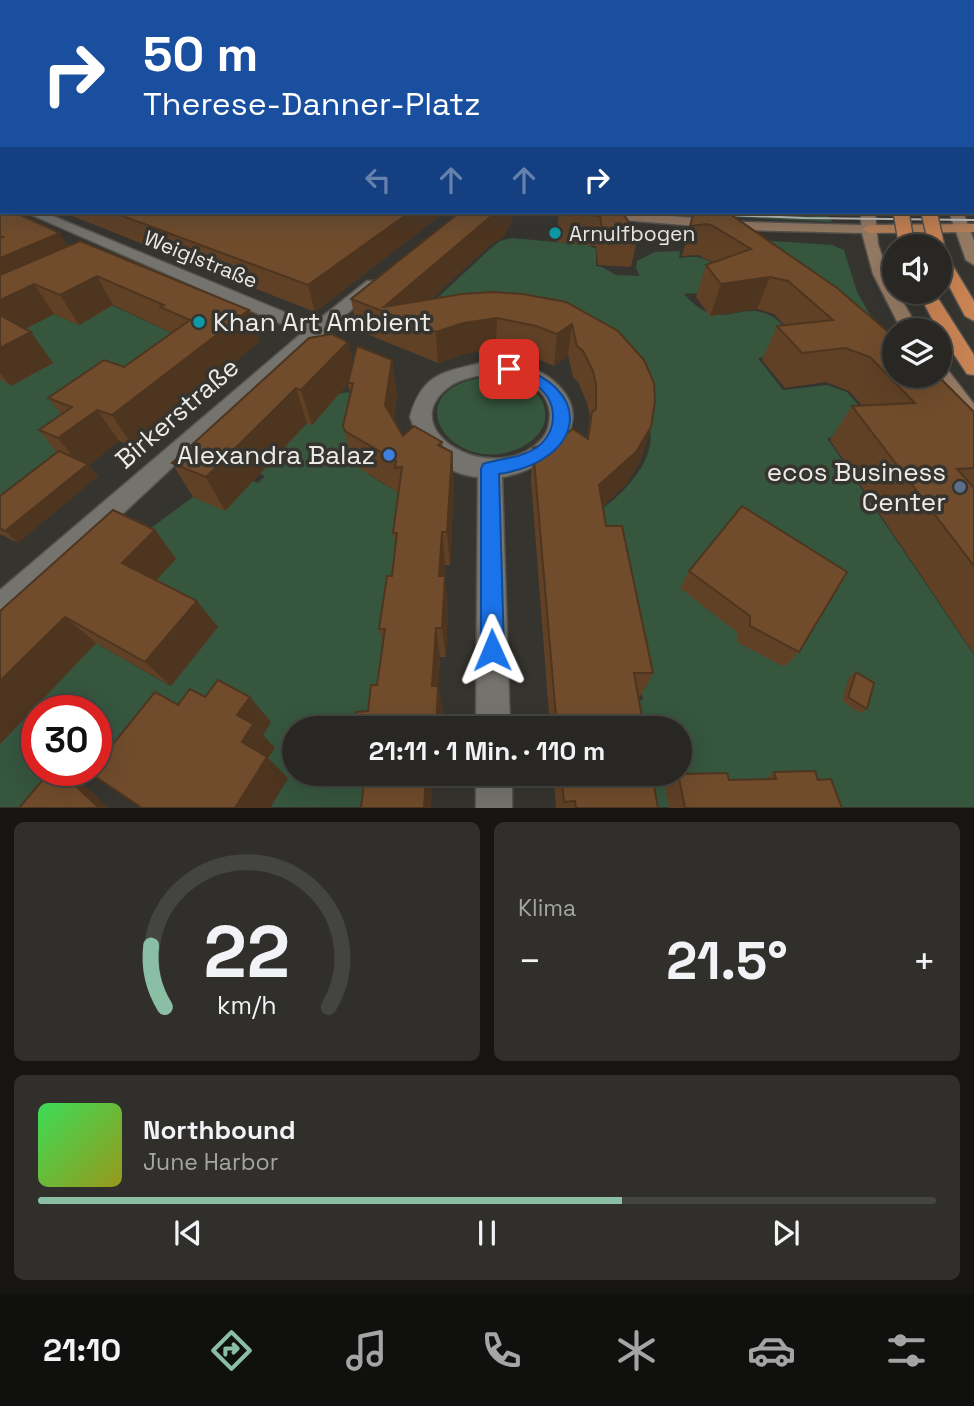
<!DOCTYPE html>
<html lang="de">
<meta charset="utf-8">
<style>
body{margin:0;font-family:"Space Grotesk",sans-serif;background:#302f2b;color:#f1f3f6;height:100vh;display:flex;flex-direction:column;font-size:26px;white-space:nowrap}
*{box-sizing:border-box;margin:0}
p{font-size:23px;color:#a5a5a6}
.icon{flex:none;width:38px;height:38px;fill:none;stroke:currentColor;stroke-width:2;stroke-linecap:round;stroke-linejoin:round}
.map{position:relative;height:808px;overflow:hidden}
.panel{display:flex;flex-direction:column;gap:14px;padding:14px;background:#161513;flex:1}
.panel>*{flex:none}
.banner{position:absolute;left:0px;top:0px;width:975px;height:214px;box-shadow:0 7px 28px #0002,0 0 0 2px #444441;background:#1a4fa0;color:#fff;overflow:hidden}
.tools{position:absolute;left:882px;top:234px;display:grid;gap:14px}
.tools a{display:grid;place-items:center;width:70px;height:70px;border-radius:50%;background:#282723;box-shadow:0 7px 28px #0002,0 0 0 2px #444441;font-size:35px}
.speed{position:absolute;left:21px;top:695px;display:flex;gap:14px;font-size:35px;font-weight:700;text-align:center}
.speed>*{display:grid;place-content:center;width:91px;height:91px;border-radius:50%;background:#282723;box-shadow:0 7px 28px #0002,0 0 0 2px #444441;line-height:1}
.speed .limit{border:10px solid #d22;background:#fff;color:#111}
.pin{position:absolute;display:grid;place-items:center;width:60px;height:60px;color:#fff;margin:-30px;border-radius:14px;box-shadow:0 4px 10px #0006}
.me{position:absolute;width:77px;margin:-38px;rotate:359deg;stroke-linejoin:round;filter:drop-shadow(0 0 5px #0008)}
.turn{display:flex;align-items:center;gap:24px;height:147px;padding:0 28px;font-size:32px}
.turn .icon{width:91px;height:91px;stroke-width:2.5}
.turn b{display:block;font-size:49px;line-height:60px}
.lanes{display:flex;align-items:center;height:66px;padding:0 28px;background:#0003;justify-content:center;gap:35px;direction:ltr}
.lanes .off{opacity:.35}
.big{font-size:52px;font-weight:800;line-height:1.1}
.panel .tile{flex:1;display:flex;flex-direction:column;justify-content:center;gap:10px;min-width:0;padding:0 24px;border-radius:10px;background:#302f2b}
.panel .dial{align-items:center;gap:0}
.dial svg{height:182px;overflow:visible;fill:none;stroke:#444441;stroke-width:7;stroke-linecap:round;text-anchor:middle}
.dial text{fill:#f1f3f6;stroke:none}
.song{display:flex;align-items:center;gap:21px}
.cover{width:84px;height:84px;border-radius:10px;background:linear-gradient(135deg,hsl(130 70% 55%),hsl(60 70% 35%))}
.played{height:7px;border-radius:4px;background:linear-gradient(90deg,#8abfa5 65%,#444441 65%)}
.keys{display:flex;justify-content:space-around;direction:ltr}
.heat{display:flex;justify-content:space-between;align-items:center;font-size:38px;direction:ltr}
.panel .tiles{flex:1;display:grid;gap:14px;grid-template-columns:1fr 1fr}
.tile:last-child{grid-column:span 2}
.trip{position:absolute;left:282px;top:716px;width:410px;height:70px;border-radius:35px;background:#282723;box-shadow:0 7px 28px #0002,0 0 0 2px #444441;font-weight:800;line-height:70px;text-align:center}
.dock{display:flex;height:112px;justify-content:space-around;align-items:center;background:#10100e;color:#a5a5a6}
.dock .icon{width:49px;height:49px}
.dock .on{color:#8abfa5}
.dock b{font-size:32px;color:#f1f3f6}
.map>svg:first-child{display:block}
.green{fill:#36563e}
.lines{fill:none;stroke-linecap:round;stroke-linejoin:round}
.minor-casing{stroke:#54524d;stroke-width:3}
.tertiary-casing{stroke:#54524d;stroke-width:3}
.secondary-casing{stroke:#54524d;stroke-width:3}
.primary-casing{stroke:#54524d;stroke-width:3}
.trunk-casing{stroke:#54524d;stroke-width:3}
.minor{fill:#75736d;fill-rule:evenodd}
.tertiary{fill:#75736d;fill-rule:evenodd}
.secondary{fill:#957a63;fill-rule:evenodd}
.primary{fill:#b5805a;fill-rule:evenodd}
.trunk{fill:#ca8454;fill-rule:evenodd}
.tram{stroke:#cccac7;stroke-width:2}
.trunk-bridge-casing{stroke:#54524d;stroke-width:18;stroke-linecap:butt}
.trunk-bridge{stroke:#ca8454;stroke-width:15}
.wall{fill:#604126}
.shaded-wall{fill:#4e351f}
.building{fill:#704c2c;stroke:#4e351f;stroke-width:2}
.route{fill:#1a73e8;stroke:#114b97;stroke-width:2}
.culture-dot{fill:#0f9aa8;stroke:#36342f;stroke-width:2.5}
.shop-dot{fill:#3f7fe0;stroke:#36342f;stroke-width:2.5}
.service-dot{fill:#5c6f8a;stroke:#36342f;stroke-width:2.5}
.labels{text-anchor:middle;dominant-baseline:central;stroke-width:7;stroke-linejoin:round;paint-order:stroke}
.far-poi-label{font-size:21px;fill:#edebe8;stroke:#36342f;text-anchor:start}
.far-street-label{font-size:21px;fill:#edebe8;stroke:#36342f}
.poi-label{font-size:26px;fill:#edebe8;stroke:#36342f;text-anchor:end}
.street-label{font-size:26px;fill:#edebe8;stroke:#36342f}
</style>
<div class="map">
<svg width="974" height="808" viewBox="0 0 974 808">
<rect width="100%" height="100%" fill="#36342f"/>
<g class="green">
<polygon points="619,212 827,215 833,222"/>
<path d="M512 238 588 245 596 249V266L602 267 616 275 640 276 636 268 637 261 655 252 680 251 679 258C694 257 700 255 713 264L698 293 684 294C720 335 738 300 769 315 781 320 792 336 801 345L797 353 758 358 783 390 827 385 847 392 885 435 827 438 974 655V807H642L636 774H679V728H629L625 701 643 700 616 554 585 520C616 502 664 460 647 419 639 400 624 381 613 362L408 325 489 250 500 241Z"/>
<polygon points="759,240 832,245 844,250 857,292 893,355"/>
<polygon points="90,295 178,336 0,518 0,379 9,337 54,314 79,325 98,314"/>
<path d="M486 377C510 378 549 387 545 419 544 431 533 441 522 447 452 481 391 389 486 377Z"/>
<polygon points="348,392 364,400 352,460 355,467 364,464 369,475 402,495 394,550 402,550 381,637 391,638 380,728 294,728 294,774 374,774 375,807 270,807 288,778 137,782 96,755 96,710 37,710 37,770 80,770 49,807 0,807 0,744 96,643 170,686 217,627 146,591 136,539 193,497 225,510 252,481 258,483 265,476 259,473 307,423 312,424 315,422 333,395"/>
</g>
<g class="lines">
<g class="minor-casing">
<g id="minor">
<rect x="973" y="151" width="1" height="7"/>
<polygon points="0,194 2,195 2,203 0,202"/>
<polygon points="25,212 43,212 313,324 367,281 379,281 381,284 192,449 10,619 0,623 0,590 302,333"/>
<path d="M489 361C508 363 531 365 547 376 605 417 553 469 502 477L510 728H476L478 477C442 474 421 449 410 417 423 370 447 372 489 361ZM489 373C514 376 548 383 550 414 550 423 548 432 542 439 494 491 386 428 453 384 463 378 478 376 489 373Z"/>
<rect x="476" y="774" width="36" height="34"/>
</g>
</g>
<g class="tertiary-casing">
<rect id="tertiary" x="0" y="148" width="2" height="6"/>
</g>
<g class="secondary-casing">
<g id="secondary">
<rect x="0" y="177" width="2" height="8"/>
<polygon points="567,212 621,212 745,222 861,225 861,212 875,212 878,244 894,292 897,292 920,331 902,331 873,274 862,233 745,230 574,216"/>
<polygon points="949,212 963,212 974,241 974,265 966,260"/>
<polygon points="940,368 947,369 974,404 974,427 966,424 932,376 940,376"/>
</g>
</g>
<g class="primary-casing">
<g id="primary">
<polygon points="974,205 974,213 968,212 973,212"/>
<polygon points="974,224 974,232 869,233 862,229 869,225"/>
</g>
</g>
<g class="trunk-casing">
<g id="trunk">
<rect x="973" y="181" width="1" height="8"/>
<polygon points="940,252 945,253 974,301 974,321 965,316 940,269"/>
<polygon points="918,292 934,292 974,355 974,375 967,374 938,330"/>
</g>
</g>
<use href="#minor" class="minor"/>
<use href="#tertiary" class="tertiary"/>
<use href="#secondary" class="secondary"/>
<use href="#primary" class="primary"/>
<use href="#trunk" class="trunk"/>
<polyline class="tram" points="653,212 804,218 974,220"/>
<g class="trunk-bridge-casing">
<g id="trunk-bridge">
<polyline points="901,212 907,247"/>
<polyline points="929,212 937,247"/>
</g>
</g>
<use href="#trunk-bridge" class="trunk-bridge"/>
</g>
<g class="wall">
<polygon points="0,120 2,120 2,134 0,133"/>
<polygon points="973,120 974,120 974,148 973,147"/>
<polygon points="0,205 68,246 249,310 260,341 133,447 119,441 89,465 98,476 18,543 0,534 0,496 57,453 39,430 61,414 48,398 124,367 172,333 113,305 79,325 54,314 25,329 53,363 11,386 0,379"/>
<polygon points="62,212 445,212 315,312"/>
<polygon points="460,212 512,212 512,222 503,237 490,245 430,300 566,302 651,427 641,459 627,483 603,506 606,526 653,673 640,697 638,697 644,728 550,728 531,480 533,448 587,439 590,416 587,403 578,382 573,377 568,355 554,366 534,357 496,349 464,354 438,363 357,330 351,299"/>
<polygon points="559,212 622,212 638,236 631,267 598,265 596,246 556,242"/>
<polygon points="694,212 727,212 974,412 974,654 830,440 852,406 862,405 849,391 826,382 785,388 762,360 777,326 786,326 774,314 757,309 710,316 696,297 706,265 712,262 698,255 682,256"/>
<polygon points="348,342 353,363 392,360 397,395 394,419 403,436 442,442 443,447 452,452 454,487 450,565 445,565 444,576 448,607 446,657 440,657 438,686 443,712 368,711 377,685 383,641 379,629 392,576 396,546 393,533 399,493 354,465 343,426 350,393 348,384 312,425 307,423 225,511 193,497 172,463"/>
<polygon points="155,530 176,559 156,580 218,627 171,686 96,643 0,744 0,611"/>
<polygon points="689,571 799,652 784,667 737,642 738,633 680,588"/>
<polygon points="856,672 867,709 860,713 842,701 849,677"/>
<polygon points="774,772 818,780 842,808 669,808 665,788 678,774 729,780 764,780"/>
<polygon points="365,774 440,774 439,778 433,778"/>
<polygon points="553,774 652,774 658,808 556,808"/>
</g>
<g class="shaded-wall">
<polygon points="410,212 445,212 315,312 308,285"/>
<polygon points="499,212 512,212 512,222 503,237 490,245 407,321 384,307 490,217"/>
<polygon points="60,233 77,261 0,297 0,258"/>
<polygon points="97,276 113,305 79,325 60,295"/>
<polygon points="770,277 757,309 710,316 721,284"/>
<polygon points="34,284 54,314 9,337 0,325 0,300"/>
<polygon points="249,310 260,341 133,447 112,415"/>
<polygon points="497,318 496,349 464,354 438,363 436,332 463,323"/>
<polygon points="572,324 568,355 554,366 557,334"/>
<polygon points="31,332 53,363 11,386 0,373 0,348"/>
<polygon points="348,342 356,376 348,383 348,384 312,425 301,390"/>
<polygon points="392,360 397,395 391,439 385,405"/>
<polygon points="296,388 307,423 225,511 206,477"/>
<polygon points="97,410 119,441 89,465 98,476 18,543 5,531 82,468 58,438"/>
<polygon points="651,427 641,459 627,483 592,516 599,485"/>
<polygon points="452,452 454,487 450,565 447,532"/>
<polygon points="155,530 176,559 146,591 122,563"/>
<polygon points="442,532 445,565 443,607 439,576"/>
<polygon points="445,576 448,607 446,657 442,628"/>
<polygon points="197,601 218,627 171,686 145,662"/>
<polygon points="65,617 96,643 0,744 0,681"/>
<polygon points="436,628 440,657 437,712 432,686"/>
<polygon points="438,686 443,712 442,728 436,728"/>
<polygon points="250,697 271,722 263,735 275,748 268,758 288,778 270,808 235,808 242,742 237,715"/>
<polygon points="59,770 63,770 75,776 109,808 99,808"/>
<polygon points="426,774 432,774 433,778 431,808 424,808"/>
</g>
<g class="building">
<polygon points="0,205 2,206 2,212 14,212 60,233 0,258 0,238 3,237 0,236"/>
<polygon points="112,212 410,212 308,285"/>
<polygon points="460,212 499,212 490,217 384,307 462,294 493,292 523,294 566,302 618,331 644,360 654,383 655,401 651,427 636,452 599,485 606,526 622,526 653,673 634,673 644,728 557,728 533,448 556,440 573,429 588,439 592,412 596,409 596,384 593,371 583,351 577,346 572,324 557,334 536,326 497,318 463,323 436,332 351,299"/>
<polygon points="560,212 622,212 638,236 603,234 600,216"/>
<polygon points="694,212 727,212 837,288 894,337 894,376 938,376 974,412 974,468 957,469 974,488 974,566 852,406 915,403 870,357 845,348 802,353 777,326 833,320 788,281 770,277 721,284 706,265 751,249 713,226 707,224 690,226"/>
<polygon points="80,241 249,310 112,415 97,410 58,438 39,430 72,407 48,398 104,360 124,367 190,320 160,307 164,305 97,276 60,295 34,284 0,300 0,275"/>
<polygon points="0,315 31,332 0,348"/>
<polygon points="332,334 348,342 301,390 296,388 206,477 172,463 309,338"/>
<polygon points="357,346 392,360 385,405 403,436 414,426 442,442 438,445 452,452 447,532 442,532 439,576 445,576 442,628 436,628 432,686 438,686 436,728 353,728 356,712 368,711 371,685 377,685 385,629 379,629 387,576 392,576 397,533 393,533 402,467 395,468 396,461 345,431 343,426 353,383 348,383"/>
<polygon points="59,451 88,464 5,531 0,528 0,496"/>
<polygon points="742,506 847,572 799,652 750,626 750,616 689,571"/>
<polygon points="113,510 155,530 122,563 197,601 145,662 65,617 0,681 0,611"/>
<polygon points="856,672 874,683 867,709 848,697"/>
<polygon points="218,680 250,697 237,715 253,724 242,742 267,757 235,808 142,808 90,773 92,770 96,770 96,765 155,692 178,705 190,689 205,697"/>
<polygon points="51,770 59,770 99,808 19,808"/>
<polygon points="815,771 818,780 831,779 842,808 685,808 678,774 727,773 729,780 776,779 774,772"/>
<polygon points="365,774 426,774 424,808 361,808"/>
<polygon points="561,774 652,774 658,808 576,808 575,801 564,802"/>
</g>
<linearGradient id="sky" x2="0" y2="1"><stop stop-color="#1e1d1a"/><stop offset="0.52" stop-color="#4c5058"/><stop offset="1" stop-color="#4c5058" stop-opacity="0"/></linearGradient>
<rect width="974" height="233" fill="url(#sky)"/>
<path class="route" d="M509 364C599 388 584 461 499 474L504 650 501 658 492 662 484 658 481 650V469L483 464C501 458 519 459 536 448 559 432 559 399 534 384 525 379 513 376 503 372L501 369Z"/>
<g class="culture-dot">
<circle cx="555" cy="233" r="7"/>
<circle cx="199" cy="322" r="7"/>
</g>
<circle class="shop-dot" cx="389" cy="455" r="7"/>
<circle class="service-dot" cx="960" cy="487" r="7"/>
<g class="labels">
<g class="far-poi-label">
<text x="569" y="233">Arnulfbogen</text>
</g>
<g class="far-street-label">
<text transform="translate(201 259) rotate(22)">Weiglstraße</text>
</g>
<g class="poi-label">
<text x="213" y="322" text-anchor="start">Khan Art Ambient</text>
<text x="375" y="455">Alexandra Balaz</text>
<text x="946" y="472">ecos Business<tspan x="946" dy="30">Center</tspan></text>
</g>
<g class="street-label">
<text transform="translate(177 413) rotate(-41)">Birkerstraße</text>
</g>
</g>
</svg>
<div class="tools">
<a><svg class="icon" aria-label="sound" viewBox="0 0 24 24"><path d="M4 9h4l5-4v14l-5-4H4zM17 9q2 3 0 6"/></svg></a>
<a><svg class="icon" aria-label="layers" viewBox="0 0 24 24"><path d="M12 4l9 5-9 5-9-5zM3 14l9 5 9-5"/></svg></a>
</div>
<div class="speed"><div class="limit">30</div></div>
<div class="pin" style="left:509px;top:369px;background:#d93025"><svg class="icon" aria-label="arrive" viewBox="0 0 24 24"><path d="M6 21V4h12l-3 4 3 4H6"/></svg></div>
<svg class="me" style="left:492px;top:650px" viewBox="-20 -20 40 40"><path d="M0-17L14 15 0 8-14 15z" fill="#1a73e8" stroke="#fff" stroke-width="4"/></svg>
<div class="trip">21:11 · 1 Min. · 110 m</div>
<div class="banner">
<div class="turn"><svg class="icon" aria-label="right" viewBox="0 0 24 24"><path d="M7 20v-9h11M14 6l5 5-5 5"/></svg><div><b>50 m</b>Therese-Danner-Platz</div></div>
<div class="lanes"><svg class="icon off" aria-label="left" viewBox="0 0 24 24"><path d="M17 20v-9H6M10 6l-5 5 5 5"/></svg><svg class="icon off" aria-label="ahead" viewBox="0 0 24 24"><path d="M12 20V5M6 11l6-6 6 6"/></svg><svg class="icon off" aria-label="ahead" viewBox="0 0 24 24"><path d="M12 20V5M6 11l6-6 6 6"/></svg><svg class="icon" aria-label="right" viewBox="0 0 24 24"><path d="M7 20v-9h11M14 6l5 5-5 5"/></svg></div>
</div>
</div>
<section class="panel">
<div class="tiles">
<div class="tile dial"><svg viewBox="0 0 100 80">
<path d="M14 69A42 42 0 1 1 86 69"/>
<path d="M14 69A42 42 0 0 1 8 42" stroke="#8abfa5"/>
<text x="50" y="56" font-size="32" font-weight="700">22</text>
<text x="50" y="72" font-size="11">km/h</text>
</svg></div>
<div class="tile"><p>Klima</p>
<div class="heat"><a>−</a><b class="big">21.5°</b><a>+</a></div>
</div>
<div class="tile">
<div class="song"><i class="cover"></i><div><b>Northbound</b><p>June Harbor</p></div></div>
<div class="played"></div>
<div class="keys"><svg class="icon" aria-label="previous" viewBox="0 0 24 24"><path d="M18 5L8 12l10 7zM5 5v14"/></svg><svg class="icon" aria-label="pause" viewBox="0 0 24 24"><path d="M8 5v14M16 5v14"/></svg><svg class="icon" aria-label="next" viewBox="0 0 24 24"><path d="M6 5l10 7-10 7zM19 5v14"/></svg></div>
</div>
</div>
</section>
<nav class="dock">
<b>21:10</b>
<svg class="icon on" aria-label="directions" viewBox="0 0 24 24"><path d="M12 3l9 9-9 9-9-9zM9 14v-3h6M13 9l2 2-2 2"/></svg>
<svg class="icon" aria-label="music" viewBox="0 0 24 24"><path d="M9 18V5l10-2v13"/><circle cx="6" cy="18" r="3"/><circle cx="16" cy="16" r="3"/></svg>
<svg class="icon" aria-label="phone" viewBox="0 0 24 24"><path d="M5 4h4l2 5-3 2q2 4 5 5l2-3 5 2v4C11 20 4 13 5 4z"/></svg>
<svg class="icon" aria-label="climate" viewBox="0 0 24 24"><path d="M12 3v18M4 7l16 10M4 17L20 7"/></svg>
<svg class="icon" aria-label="car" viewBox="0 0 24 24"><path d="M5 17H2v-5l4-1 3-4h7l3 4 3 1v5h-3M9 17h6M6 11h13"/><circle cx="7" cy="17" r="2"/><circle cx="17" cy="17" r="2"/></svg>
<svg class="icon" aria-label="filters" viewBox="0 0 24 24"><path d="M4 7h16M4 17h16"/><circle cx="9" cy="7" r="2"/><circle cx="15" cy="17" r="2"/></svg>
</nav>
